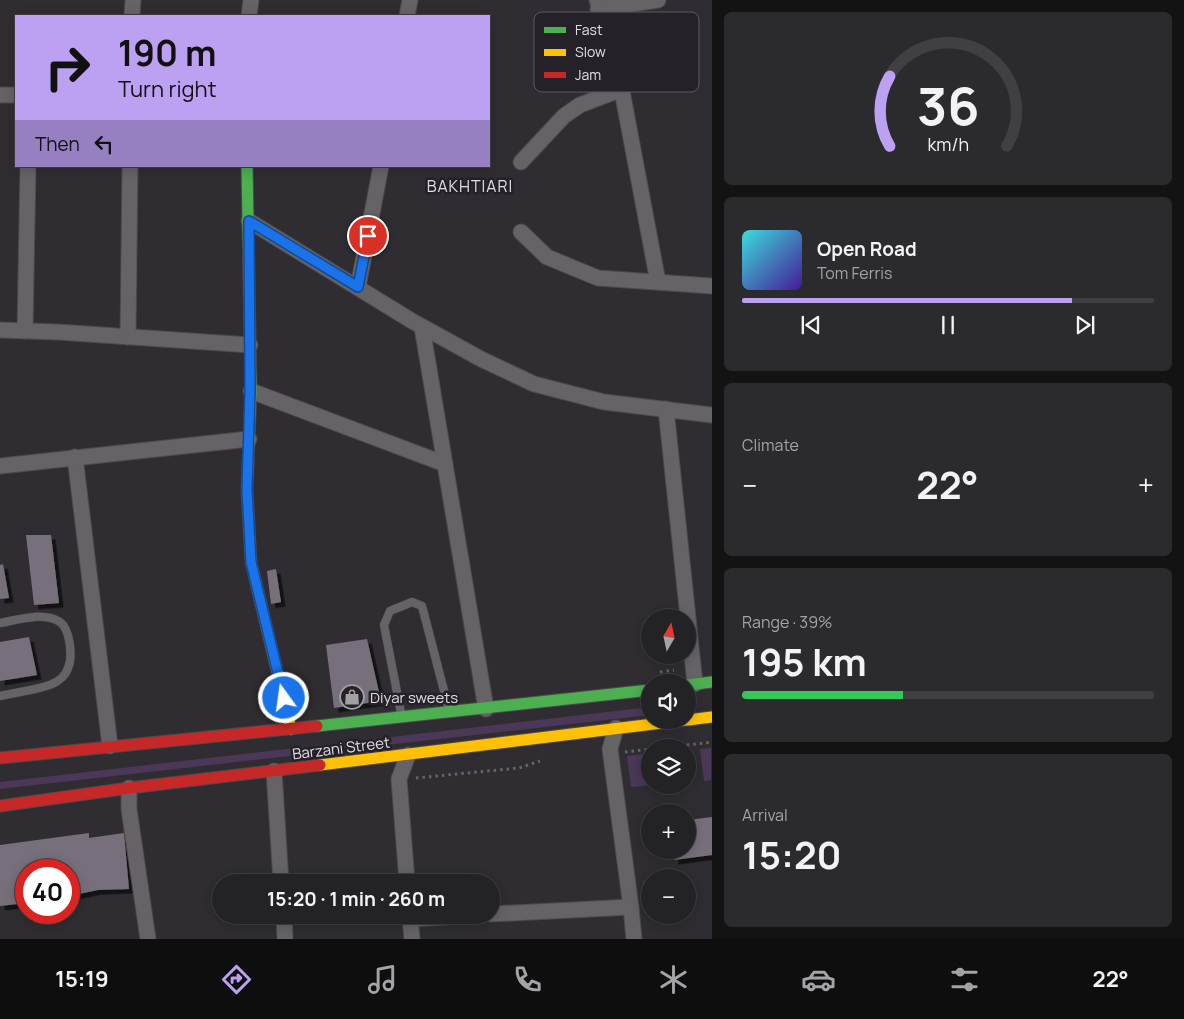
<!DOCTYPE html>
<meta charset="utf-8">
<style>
body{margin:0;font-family:Manrope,sans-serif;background:#2b2a2d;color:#f1f3f6;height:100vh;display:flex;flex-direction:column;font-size:19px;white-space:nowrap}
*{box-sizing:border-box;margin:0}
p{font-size:16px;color:#a3a4a7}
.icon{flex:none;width:28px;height:28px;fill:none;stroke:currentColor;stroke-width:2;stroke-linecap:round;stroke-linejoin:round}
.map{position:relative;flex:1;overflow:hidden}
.sheet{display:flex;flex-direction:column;gap:12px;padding:12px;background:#131314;width:472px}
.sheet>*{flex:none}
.top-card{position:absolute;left:15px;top:15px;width:475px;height:152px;border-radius:0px;box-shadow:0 2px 12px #0003,0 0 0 1px #403f42;background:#bca0f2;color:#111;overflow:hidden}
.needle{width:32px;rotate:9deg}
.buttons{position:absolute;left:641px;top:609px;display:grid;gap:10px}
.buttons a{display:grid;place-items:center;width:55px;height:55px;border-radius:50%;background:#232225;box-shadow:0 2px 12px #0003,0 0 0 1px #403f42;font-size:25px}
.speed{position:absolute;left:15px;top:859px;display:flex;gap:10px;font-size:25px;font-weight:700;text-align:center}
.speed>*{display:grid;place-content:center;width:65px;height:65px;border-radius:50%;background:#232225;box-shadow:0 2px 12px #0003,0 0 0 1px #403f42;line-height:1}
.speed .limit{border:8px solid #d22;background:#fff;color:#111}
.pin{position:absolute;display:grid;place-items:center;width:42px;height:42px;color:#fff;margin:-21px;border:2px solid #fff;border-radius:50%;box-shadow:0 1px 5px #0007}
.me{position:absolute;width:55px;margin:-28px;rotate:346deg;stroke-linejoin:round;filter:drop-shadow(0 0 4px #0008)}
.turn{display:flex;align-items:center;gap:18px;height:105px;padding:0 20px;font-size:22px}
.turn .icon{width:65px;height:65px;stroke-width:2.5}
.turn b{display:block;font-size:35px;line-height:42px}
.then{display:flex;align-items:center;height:48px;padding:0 20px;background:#0003;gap:10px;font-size:19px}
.big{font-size:38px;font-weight:700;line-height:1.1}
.sheet .tile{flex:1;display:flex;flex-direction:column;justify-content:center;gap:8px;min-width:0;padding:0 18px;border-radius:8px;background:#2b2a2d}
.sheet .dial{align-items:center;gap:0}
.dial svg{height:130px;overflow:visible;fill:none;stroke:#403f42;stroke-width:7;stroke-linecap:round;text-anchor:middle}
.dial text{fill:#f1f3f6;stroke:none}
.song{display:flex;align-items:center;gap:15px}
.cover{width:60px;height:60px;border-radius:8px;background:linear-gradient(135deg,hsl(180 70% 55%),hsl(260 70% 35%))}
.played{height:5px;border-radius:2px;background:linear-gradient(90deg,#bca0f2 80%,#403f42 80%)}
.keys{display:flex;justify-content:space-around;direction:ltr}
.heat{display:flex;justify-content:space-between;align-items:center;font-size:28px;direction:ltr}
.charge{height:8px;border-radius:4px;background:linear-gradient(90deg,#34c759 39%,#403f42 0)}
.trip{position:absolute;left:212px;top:874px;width:288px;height:50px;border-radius:25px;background:#232225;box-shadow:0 2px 12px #0003,0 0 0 1px #403f42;font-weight:700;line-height:50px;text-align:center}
.dock{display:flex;height:80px;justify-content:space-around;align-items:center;background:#0e0e0f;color:#a3a4a7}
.dock .icon{width:35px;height:35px}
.dock .active{color:#bca0f2}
.dock b{font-size:22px;color:#f1f3f6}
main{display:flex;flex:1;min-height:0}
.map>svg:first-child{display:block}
.green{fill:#4b3757}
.building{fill:#77707c;filter:url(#shadow)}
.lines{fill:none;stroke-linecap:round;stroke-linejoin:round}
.lane-casing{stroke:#4c4a4d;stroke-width:9}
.street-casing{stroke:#4c4a4d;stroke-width:17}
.fast-casing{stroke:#4c4a4d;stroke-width:13}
.slow-casing{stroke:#4c4a4d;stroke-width:13}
.jam-casing{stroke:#4c4a4d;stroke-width:13}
.path{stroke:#656467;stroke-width:3;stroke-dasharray:2.5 4;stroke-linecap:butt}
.lane{stroke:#656366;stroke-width:8}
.street{stroke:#656366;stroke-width:15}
.fast{stroke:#4caf50;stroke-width:11}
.slow{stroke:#ffc107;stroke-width:11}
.jam{stroke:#c62828;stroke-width:11}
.route-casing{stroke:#114b97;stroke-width:12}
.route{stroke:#1a73e8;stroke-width:9}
.labels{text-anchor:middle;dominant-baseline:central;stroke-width:5;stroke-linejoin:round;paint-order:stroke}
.poi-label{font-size:15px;fill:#e1dee3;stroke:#262129;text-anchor:start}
.street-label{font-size:15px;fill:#e1dee3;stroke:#262129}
.neighbourhood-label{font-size:16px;letter-spacing:1px;fill:#e2dce6;stroke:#262129}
.key{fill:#262129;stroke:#5e5a61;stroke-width:1}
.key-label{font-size:14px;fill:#e1dee3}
</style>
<main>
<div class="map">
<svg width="712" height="939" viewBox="0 0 712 939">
<defs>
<filter id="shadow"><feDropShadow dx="4.5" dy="4.5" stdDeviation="0" flood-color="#0009"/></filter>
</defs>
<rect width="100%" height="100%" fill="#2f2d31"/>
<g class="green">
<polygon points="650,707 650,715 0,789 0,782"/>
<polygon points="711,748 711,780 704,781 700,749"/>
<polygon points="650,753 650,785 652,785 631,787 627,756"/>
</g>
<g class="building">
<polygon points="26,535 51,535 59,603 34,605"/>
<polygon points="3,564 9,598 0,599 0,565"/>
<polygon points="276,569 281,602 271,604 267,571"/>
<polygon points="29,637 37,675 0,681 0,642"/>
<polygon points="367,639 381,701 334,708 326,645"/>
<polygon points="712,817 712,855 674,860 673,850 688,850 688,820"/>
<polygon points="89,833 89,838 124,833 129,889 98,890 69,896 69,870 26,870 26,903 0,906 0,845"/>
</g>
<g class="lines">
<g class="lane-casing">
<g id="lane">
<path d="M0 623C18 620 44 611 60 622 70 629 73 657 68 668 66 675 59 681 52 684 42 689 13 693 0 696"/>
<polyline points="401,713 384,625 390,611 412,602 422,606 449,710"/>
</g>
</g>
<g class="street-casing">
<g id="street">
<polyline points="597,0 619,75 658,282"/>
<polyline points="598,9 658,0"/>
<polyline points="132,16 133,0"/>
<polyline points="249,16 251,0"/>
<polyline points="407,16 410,0"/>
<polyline points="0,95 16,95"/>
<polyline points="521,162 564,116 580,105 622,89"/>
<polyline points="249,221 412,321 481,359 534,384 604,402 712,415"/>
<polyline points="521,232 547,257 598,278 712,286"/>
<polyline points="358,287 381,166"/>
<polyline points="422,327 486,709"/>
<polyline points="0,330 58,332 250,345"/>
<polyline points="25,331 28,166"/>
<polyline points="128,337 130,166"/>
<polyline points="251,391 445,464"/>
<polyline points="666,409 695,684"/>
<polyline points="75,457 110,746"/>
<polyline points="0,466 249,439"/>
<polyline points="274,771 281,882"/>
<polyline points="129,788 129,809 148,939"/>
<polyline points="407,882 399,779 408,755"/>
<polyline points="631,907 634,939"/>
<polyline points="491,914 631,907 610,749 616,728"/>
<polyline points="284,915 285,939"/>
<polyline points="410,915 412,939"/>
<polyline points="410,919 477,915"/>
</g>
</g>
<g class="fast-casing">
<g id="fast">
<polyline points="247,166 251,391 249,438"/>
<polyline points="688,685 712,682"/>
<polyline points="317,726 650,690"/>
</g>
</g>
<g class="slow-casing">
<g id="slow">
<polyline points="249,438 247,490 251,562 291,729"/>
<polyline points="688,720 712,717"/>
<polyline points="320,765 686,720"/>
</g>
</g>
<g class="jam-casing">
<g id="jam">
<polyline points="0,758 317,726"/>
<polyline points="0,806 129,788 320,765"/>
</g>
</g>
<g class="path">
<polyline points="660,672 674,670"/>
<polyline points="661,748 712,742"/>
<polyline points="625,752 650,749"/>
<polyline points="416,778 519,768 540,761"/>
</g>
<use href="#lane" class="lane"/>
<use href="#street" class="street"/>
<use href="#fast" class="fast"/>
<use href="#slow" class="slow"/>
<use href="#jam" class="jam"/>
</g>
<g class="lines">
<g class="route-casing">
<polyline id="route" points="284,698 251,562 247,490 250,391 249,221 358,287 368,236"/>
</g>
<use href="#route" class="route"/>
</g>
<defs>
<g id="shop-ring" transform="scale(1.25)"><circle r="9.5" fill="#262129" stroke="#a3a0a5" stroke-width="1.5"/><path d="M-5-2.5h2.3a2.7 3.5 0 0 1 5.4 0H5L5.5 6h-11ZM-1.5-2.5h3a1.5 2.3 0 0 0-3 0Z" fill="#a3a0a5"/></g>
</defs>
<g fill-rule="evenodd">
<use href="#shop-ring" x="352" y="697"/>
</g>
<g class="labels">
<g class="poi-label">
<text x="370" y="697">Diyar sweets</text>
</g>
<g class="street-label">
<text transform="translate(341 748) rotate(-7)">Barzani Street</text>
</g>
<g class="neighbourhood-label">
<text x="470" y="186">BAKHTIARI</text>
</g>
</g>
<rect x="534" y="12" width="165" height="80" rx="8" class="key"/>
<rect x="544" y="27" width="22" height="6" fill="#4caf50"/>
<rect x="544" y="49" width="22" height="7" fill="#ffc107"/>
<rect x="544" y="72" width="22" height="6" fill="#c62828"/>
<g class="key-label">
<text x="575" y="35">Fast</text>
<text x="575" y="57">Slow</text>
<text x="575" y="80">Jam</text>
</g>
</svg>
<div class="buttons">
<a><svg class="needle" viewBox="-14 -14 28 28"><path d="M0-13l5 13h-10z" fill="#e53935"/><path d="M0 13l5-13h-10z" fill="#a3a4a7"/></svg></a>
<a><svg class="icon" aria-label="sound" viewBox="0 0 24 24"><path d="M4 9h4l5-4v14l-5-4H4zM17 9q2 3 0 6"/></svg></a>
<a><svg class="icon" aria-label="layers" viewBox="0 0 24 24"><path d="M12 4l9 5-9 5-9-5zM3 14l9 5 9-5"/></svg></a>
<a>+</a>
<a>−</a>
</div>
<div class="speed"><div class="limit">40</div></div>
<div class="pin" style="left:368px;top:236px;background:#d93025"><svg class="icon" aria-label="arrive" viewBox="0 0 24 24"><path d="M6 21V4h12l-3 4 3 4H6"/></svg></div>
<svg class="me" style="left:284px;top:698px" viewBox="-20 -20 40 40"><circle r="17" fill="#1a73e8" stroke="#fff" stroke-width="3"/><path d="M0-11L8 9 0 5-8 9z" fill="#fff"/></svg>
<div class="trip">15:20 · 1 min · 260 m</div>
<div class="top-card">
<div class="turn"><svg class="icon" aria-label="right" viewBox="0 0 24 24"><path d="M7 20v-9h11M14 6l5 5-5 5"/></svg><div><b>190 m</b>Turn right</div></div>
<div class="then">Then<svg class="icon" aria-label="left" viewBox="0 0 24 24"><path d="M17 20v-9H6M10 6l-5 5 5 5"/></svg></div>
</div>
</div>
<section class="sheet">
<div class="tile dial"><svg viewBox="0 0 100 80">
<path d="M14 69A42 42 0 1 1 86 69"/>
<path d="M14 69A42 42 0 0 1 14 26" stroke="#bca0f2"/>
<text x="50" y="56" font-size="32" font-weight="700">36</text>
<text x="50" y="72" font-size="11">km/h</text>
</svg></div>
<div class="tile">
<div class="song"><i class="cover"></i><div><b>Open Road</b><p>Tom Ferris</p></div></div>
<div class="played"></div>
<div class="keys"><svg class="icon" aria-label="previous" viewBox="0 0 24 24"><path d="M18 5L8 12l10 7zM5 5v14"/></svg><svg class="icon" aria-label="pause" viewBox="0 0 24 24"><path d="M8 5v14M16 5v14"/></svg><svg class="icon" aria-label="next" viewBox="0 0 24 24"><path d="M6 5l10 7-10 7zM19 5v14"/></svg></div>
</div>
<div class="tile"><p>Climate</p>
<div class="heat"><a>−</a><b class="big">22°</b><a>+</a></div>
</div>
<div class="tile"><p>Range · 39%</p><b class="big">195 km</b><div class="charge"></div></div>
<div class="tile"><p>Arrival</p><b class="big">15:20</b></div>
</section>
</main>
<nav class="dock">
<b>15:19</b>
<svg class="icon active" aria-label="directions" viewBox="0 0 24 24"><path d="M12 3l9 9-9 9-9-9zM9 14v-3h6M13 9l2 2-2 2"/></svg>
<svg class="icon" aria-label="music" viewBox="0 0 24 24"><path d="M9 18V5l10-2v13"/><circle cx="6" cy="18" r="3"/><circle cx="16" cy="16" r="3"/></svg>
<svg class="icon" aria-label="phone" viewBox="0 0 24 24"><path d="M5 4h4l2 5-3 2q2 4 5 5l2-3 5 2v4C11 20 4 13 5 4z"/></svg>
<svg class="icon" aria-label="climate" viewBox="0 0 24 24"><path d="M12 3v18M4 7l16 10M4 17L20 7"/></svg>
<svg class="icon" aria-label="car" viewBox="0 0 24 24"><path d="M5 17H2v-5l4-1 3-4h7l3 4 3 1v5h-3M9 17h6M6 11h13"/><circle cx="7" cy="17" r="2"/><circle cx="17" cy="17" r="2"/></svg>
<svg class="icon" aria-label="filters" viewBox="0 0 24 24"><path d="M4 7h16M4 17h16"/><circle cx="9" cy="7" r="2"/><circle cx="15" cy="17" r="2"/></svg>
<b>22°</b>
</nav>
